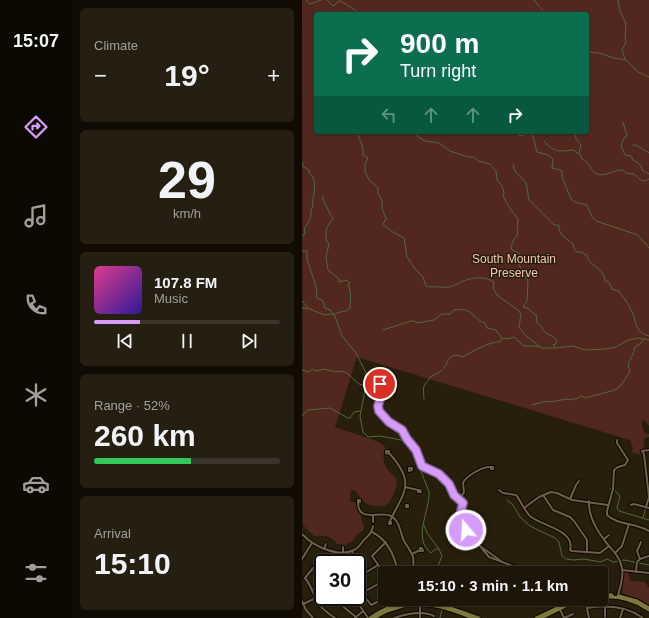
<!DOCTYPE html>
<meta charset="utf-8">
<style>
body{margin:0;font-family:Arial,sans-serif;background:#251f12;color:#f1f3f6;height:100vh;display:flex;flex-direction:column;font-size:15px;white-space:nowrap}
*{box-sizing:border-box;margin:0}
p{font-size:13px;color:#a09f9c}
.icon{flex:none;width:22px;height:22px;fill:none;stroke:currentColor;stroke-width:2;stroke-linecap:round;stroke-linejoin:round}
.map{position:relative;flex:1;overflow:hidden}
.details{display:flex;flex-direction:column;gap:8px;padding:8px;background:#100c04;width:230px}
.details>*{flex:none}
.guide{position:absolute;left:12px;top:12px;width:275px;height:122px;border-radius:4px;box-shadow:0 1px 3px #0004,0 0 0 1px #3b3529;background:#0b6e4f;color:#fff;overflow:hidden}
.speed{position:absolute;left:12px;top:554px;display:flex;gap:8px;font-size:20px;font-weight:700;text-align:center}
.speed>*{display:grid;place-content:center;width:52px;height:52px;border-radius:50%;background:#1d1608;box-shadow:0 1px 3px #0004,0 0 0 1px #3b3529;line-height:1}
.speed .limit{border:2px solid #111;border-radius:6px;background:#fff;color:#111}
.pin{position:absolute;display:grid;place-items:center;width:34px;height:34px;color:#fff;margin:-17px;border:2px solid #fff;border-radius:50%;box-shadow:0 1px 4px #0007}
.me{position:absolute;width:44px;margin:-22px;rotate:342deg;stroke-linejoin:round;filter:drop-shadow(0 0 3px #0008)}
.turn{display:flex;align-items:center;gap:14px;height:84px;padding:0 20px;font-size:18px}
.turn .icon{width:52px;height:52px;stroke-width:2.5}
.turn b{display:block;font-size:28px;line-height:34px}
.lanes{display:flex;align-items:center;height:38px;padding:0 20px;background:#0003;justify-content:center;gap:20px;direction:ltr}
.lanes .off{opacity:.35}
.big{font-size:30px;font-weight:800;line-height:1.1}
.details .tile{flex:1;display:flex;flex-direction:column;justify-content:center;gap:6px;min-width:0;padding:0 14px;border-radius:6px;background:#251f12}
.details .dial{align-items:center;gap:0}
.dial b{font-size:52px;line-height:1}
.song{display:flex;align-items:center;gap:12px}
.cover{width:48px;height:48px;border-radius:6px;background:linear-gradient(135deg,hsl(330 70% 55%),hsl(250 70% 35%))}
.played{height:4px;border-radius:2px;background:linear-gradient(90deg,#d79bf9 25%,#3b3529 25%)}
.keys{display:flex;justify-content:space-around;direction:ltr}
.heat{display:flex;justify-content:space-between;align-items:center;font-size:22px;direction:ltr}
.charge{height:6px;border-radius:3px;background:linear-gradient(90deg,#34c759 52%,#3b3529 0)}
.trip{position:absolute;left:76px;top:566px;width:230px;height:40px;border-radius:4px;background:#1d1608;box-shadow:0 1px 3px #0004,0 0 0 1px #3b3529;font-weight:800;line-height:40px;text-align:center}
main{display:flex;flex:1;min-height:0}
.dock{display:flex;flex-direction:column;width:72px;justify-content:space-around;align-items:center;background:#0c0903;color:#a09f9c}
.dock .icon{width:28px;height:28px}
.dock .current{color:#d79bf9}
.dock b{font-size:18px;color:#f1f3f6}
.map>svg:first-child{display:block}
.green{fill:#522720;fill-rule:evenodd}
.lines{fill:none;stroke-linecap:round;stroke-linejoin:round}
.stream{stroke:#506a41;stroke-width:1}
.minor-casing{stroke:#100700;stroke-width:4}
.major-casing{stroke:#100700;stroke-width:5}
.minor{stroke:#6c614c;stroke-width:2}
.major{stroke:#7d793c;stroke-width:3}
.route-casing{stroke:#8c65a2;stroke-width:10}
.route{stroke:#d79bf9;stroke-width:7}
.labels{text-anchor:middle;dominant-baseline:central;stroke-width:3;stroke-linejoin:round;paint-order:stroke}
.park-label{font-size:12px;fill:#f6c4ba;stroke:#271e0b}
</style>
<main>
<nav class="dock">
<b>15:07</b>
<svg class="icon current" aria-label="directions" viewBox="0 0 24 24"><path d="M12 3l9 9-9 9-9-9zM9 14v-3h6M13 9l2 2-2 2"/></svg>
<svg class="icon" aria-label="music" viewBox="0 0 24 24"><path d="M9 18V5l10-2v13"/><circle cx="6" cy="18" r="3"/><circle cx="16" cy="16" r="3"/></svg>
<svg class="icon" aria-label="phone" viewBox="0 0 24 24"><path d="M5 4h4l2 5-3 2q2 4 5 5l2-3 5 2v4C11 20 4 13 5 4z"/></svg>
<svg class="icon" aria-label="climate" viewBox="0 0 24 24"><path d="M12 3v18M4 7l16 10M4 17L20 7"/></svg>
<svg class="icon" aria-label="car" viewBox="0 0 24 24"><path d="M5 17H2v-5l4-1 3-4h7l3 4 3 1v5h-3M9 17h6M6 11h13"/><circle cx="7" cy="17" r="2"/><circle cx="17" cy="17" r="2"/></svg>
<svg class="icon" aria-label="filters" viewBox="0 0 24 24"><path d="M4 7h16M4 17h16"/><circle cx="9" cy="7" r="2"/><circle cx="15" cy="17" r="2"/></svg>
</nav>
<section class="details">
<div class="tile"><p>Climate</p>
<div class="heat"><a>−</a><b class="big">19°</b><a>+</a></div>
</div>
<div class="tile dial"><b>29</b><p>km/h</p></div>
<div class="tile">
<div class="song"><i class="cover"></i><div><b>107.8 FM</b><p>Music</p></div></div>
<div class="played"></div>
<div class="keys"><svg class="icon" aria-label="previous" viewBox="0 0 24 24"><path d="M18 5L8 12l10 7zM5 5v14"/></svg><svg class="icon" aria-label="pause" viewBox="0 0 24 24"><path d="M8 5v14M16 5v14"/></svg><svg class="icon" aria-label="next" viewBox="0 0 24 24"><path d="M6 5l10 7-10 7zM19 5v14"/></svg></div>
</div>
<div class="tile"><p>Range · 52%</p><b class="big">260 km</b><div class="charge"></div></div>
<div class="tile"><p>Arrival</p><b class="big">15:10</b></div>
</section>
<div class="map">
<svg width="347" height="618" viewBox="0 0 347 618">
<rect width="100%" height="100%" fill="#271e0b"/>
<g class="green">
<path d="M0 0H347V426L341 419C339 423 340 430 344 434H347V437L342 438V449H339L337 451 339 455 330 452 331 448 328 440 55 357 33 427 77 442 85 449 81 455C82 460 82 466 86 470 94 479 98 479 92 493 90 498 88 502 83 506 67 506 63 506 54 491L49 490 48 501 55 504 62 527 61 531 55 534 50 542 45 543 44 546 41 547 40 544H35C27 534 24 536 12 536L1 525ZM14 14H285V132H14Z"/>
<polygon points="322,572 326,572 328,581 343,582 347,588 347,605 320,593"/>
</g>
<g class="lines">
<g class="stream">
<polyline points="4,0 8,4 19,0"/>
<path d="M25 0 31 6 34 4 36 1H38C46 5 52 10 60 14"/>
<path d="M232 0C236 6 240 9 244 14"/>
<polyline points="316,0 318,11 324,24 323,38 324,42 320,50 323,59"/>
<polyline points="285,52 297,53 312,58 324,60 336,72 347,77"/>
<polyline points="321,122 325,136 322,138 319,146 323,155 329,156 332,161 335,162 339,166 340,170 347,174"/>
<path d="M55 132 61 148V155L66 158 63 164V172L68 181 76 188V194L80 200V208L84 219 81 224 89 231 102 238 105 257 114 270 121 277 124 286C130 288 130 286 136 287 141 287 146 288 151 286 154 285 156 283 159 282 170 277 183 276 192 282L191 288 195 295 217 311 219 314 217 327 223 335 240 348H253L271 346 283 350 304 349 314 347 326 340 337 338 347 340"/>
<path d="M113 132 115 136 123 141 137 143 148 151 166 157H172L176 161 188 164 194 171 195 180 200 186 202 193 201 196C205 204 210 212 216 219L215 228 216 232 215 236 212 239 209 247 210 250 217 253 218 256 217 265 226 281 225 301 221 307 225 308 235 316 234 322C242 327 239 329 243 332 248 337 256 336 254 344L251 345 253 347"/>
<polyline points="214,132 218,136 230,133 235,152 246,155 251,159 250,168 258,170 260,171 260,177 269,199 273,202 285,205 290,217 294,221 336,235 347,248"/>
<polyline points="273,132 274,139 279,145 277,153"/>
<path d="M242 141C253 154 258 151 272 150L275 153 278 154 280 159C288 162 288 171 295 174 302 177 312 170 320 170 324 171 321 171 325 173 327 174 329 173 331 174 337 176 338 185 347 179"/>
<polyline points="331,145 334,145 347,153"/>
<path d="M0 162 1 164 0 166 7 170V173C15 178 12 188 12 196L10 199 11 206 9 210C10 216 6 225 2 228L3 234 0 236"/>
<path d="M211 164 213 171 224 183 227 200 252 225H257V230L260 235 271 244 272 249 275 252H280L282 254 285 255C286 262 290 263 295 268 298 270 299 273 302 275L303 281 307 282 310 289 317 291C321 297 326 303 329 310 335 320 332 333 347 336"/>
<path d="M20 196 23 204 31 219C24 227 24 229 24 240L27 244 24 257 26 270 37 279V282L44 280 48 283 46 285C50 292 48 301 48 308 43 313 36 311 31 315"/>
<path d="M0 251H5V259L15 290 14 297 21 301 23 308 28 310 33 316 40 336 54 353 64 373 65 380 58 416 61 432 66 437 78 436 99 440 104 442 114 458 127 492C128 511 110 538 129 553L134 549H137L140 556 133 573"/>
<polyline points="0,301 6,308"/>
<polyline points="0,308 8,309 22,315 30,314"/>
<path d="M81 330 109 321H112L116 323 132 320 140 314H148L152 310C156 310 160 309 163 310 171 312 176 322 183 323L185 328 194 330 199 337"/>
<polyline points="0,370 7,372 10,369 14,371 22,369 34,372 40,371 45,373 57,384 63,386"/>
<path d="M122 399C122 393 120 387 124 383 125 381 127 380 128 377 132 375 136 373 139 371 147 365 145 350 161 357 169 352 188 341 198 342L200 338 206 339 212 337 222 346H233L238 347"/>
<path d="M230 405 245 401 248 402 265 399 268 400 270 399H274L279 396 283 398 313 390 319 385 327 373 328 371C324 363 328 361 331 354 332 352 332 350 333 347L338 344 342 339"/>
<polyline points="0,416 6,410 28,408 46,418 48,418 52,412 58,411"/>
<polyline points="308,489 309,489"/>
<polyline points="313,491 318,496 315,508 317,511 347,520"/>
<polyline points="205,500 211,505 218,517 228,526 253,538 257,542 260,556 264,559 271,560 282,559 299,562 305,559 311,562 322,560 347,565"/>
<polyline points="341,518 344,508"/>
<polyline points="122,525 125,533 137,549"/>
<polyline points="140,599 141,604"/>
<polyline points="138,618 140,609"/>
</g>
<g class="minor-casing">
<g id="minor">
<polygon points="71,376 73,376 74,378 71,378"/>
<polyline points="73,378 80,389 80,394 76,406 77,411 87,422 100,430 105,439 114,450 120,466 137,474 147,484 152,495 161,503 161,508 156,521 158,525 167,533 187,557 216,568 224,573"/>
<path d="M315 440V443L326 460 323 465 316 467 312 470 311 489 305 511V515C315 525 335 523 347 531"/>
<path d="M87 453V451H84V453L88 454C114 484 102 491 88 521"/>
<rect x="189" y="467" width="2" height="2"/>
<polygon points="107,468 110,468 110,470 107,471"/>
<polyline points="103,487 116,490"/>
<polygon points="116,490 118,490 119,492 116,492"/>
<path d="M197 490 201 493 214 495C219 501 222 510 228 516 239 526 274 530 268 550L270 551 298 553 307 546"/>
<polyline points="241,495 251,510 268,517 272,521 285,540 285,551"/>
<path d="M158 499 162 492 161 483C164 476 181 466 189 467"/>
<polyline points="268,499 274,485 277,481"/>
<rect x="56" y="500" width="2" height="2"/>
<path d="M287 501C286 518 297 534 307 546 313 553 318 558 320 568 322 576 318 587 316 596"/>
<path d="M56 502C56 524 78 510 89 516 98 521 98 532 102 541 105 546 109 551 111 557 112 562 111 568 112 573"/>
<rect x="104" y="505" width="2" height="2"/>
<polyline points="329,505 332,504 347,508"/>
<polyline points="344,507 347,497 342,454 340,451 347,450"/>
<polyline points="222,508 237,497 249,492 255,493 270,500 306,505"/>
<polyline points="71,515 71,522"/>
<rect x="87" y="522" width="2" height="2"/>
<rect x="151" y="523" width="3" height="2"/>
<path d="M70 532C86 540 93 556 96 573"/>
<path d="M0 534C11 546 36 558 52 550 56 548 59 544 61 541 66 536 70 533 71 526"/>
<polyline points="302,539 307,535"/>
<polyline points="178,546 199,561"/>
<polyline points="41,547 41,563"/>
<polygon points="118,548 120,548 121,551 118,551"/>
<polyline points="22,549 24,544"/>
<polyline points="50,551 54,563"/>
<polyline points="313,553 320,546 327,524"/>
<polyline points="110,554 118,550"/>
<polyline points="0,559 10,543"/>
<polyline points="338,559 347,556"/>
<path d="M16 562 3 578C10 586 11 595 16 603 20 609 27 614 33 618"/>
<polyline points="55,564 61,575"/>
<polyline points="12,567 21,578"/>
<polyline points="320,570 347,573"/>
<polyline points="334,572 335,562 338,559 335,551 339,542"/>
<polyline points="55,578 76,565"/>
<polyline points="83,580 77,566 70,556 84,542"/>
<polyline points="60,593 69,605 83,598"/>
<polyline points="55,596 83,580"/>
<polyline points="29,597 54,617"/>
<polyline points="52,597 66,618"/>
<polyline points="89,599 92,607"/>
<polyline points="118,599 118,618"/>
<polyline points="251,599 254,606 256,607"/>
<polyline points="253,599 262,618"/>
<polyline points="283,599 287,618"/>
<polyline points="0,601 4,610 11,618"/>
<polyline points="1,604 14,598"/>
<polyline points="37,604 42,600"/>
<path d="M285 608C304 605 325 606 341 618"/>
<polyline points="303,617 303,606"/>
<polyline points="53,618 61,611"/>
<path d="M92 618C104 614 120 610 132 616"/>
<polyline points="262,618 271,614"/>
<polyline points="318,618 321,609"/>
</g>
</g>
<g class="major-casing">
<g id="major">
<polyline points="299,594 310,595"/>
<polyline points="317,596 335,601 347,608"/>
<path d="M299 597C316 596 333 600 347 610"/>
<path d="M107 605C130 602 150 610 171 618"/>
<path d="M68 618C106 591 138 604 177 618"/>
<polyline points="72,618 85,611 101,606"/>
<polyline points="234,618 274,599"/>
<polyline points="239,618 270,603 282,599"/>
</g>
</g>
<use href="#minor" class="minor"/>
<use href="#major" class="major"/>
</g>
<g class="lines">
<g class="route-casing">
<polyline id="route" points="78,384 80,392 76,406 77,411 87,422 100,430 105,439 114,450 120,466 137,474 147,484 152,495 161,503 156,523 164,530"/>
</g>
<use href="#route" class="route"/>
</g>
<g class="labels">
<g class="park-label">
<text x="212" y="259">South Mountain<tspan x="212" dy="14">Preserve</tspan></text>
</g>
</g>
</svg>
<div class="speed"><div class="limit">30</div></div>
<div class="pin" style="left:78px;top:384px;background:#d93025"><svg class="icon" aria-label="arrive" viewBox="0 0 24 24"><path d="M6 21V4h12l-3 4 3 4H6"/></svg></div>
<svg class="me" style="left:164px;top:530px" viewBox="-20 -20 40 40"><circle r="17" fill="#d79bf9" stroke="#fff" stroke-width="3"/><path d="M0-11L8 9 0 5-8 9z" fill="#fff"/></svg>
<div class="trip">15:10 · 3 min · 1.1 km</div>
<div class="guide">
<div class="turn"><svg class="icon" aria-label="right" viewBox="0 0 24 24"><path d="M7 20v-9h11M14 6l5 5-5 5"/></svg><div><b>900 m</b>Turn right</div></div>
<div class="lanes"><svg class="icon off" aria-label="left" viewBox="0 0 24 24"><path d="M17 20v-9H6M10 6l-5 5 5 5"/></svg><svg class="icon off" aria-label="ahead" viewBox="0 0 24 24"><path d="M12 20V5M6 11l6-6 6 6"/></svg><svg class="icon off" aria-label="ahead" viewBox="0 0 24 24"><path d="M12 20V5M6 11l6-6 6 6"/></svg><svg class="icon" aria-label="right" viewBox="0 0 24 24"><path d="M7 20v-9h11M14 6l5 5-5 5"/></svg></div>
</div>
</div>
</main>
